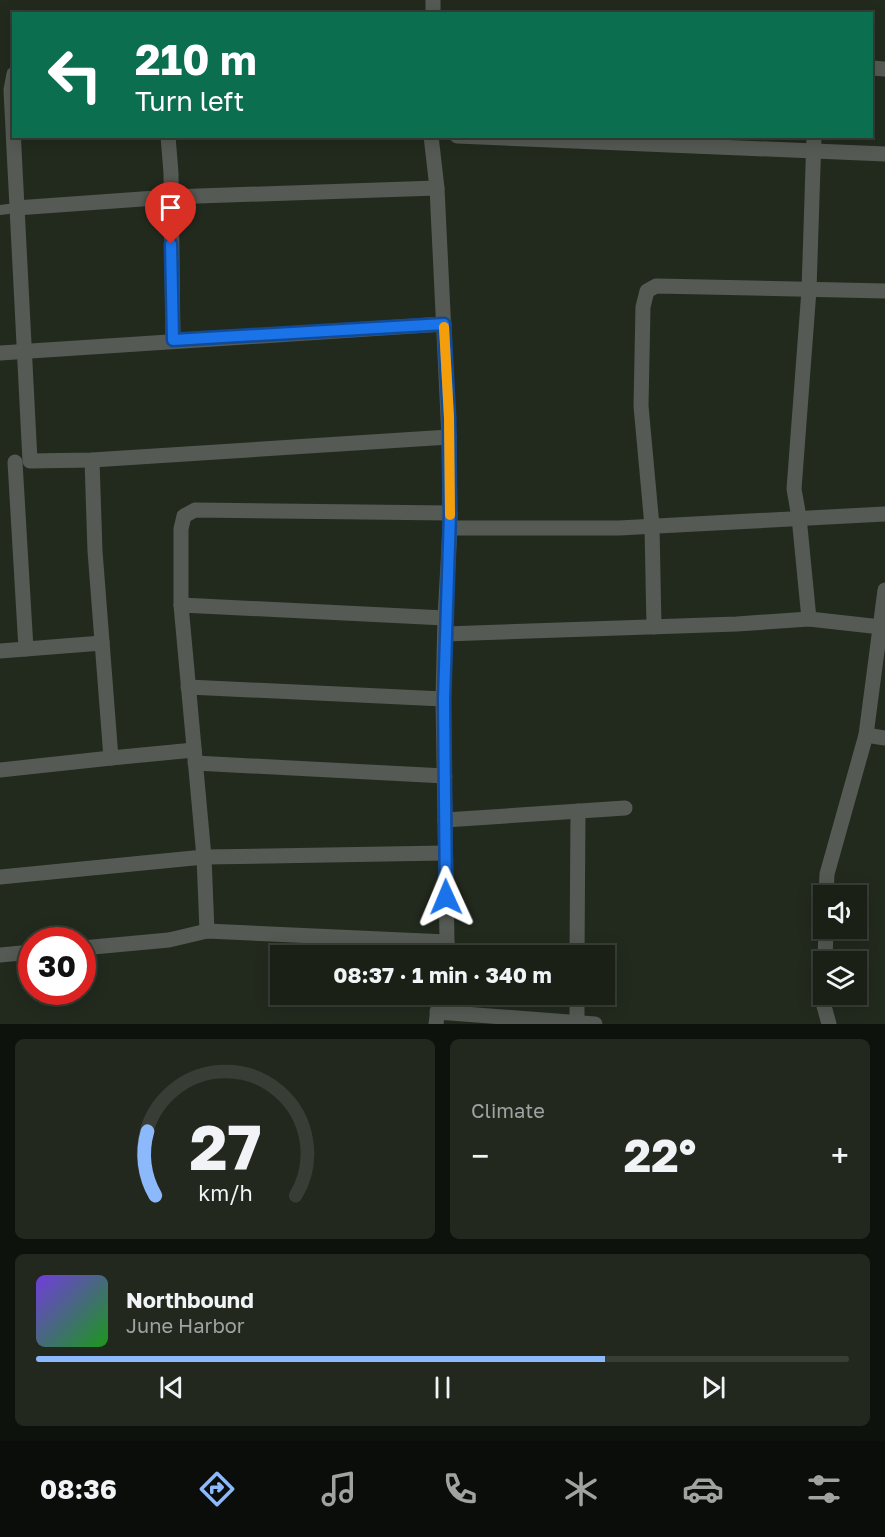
<!DOCTYPE html>
<meta charset="utf-8">
<style>
body{margin:0;font-family:"Golos Text",sans-serif;background:#23281f;color:#f1f3f6;height:100vh;display:flex;flex-direction:column;font-size:22px;white-space:nowrap}
*{box-sizing:border-box;margin:0}
p{font-size:20px;color:#9fa3a1}
.icon{flex:none;width:33px;height:33px;fill:none;stroke:currentColor;stroke-width:2;stroke-linecap:round;stroke-linejoin:round}
.map{position:relative;height:1024px;overflow:hidden}
.drawer{display:flex;flex-direction:column;gap:15px;padding:15px;background:#0e120c;flex:1}
.drawer>*{flex:none}
.top-card{position:absolute;left:12px;top:12px;width:861px;height:126px;border-radius:0px;box-shadow:0 3px 15px #0003,0 0 0 2px #383e35;background:#0b6e4f;color:#fff;overflow:hidden}
.fabs{position:absolute;left:813px;top:885px;display:grid;gap:12px}
.fabs a{display:grid;place-items:center;width:54px;height:54px;border-radius:0px;background:#1a2016;box-shadow:0 3px 15px #0003,0 0 0 2px #383e35;font-size:30px}
.speed{position:absolute;left:18px;top:927px;display:flex;gap:12px;font-size:30px;font-weight:700;text-align:center}
.speed>*{display:grid;place-content:center;width:78px;height:78px;border-radius:50%;background:#1a2016;box-shadow:0 3px 15px #0003,0 0 0 2px #383e35;line-height:1}
.speed .limit{border:9px solid #d22;background:#fff;color:#111}
.pin{position:absolute;display:grid;place-items:center;width:51px;height:51px;color:#fff;margin:-62px -26px;border-radius:50% 50% 50% 0;rotate:-45deg;box-shadow:0 0 6px #0007}
.pin .icon{rotate:45deg}
.me{position:absolute;width:66px;margin:-33px;rotate:359deg;stroke-linejoin:round;filter:drop-shadow(0 0 4px #0008)}
.turn{display:flex;align-items:center;gap:21px;height:126px;padding:0 24px;font-size:27px}
.turn .icon{width:78px;height:78px;stroke-width:2.5}
.turn b{display:block;font-size:42px;line-height:51px}
.big{font-size:45px;font-weight:700;line-height:1.1}
.drawer .widget{flex:1;display:flex;flex-direction:column;justify-content:center;gap:9px;min-width:0;padding:0 21px;border-radius:9px;background:#23281f}
.drawer .dial{align-items:center;gap:0}
.dial svg{height:156px;overflow:visible;fill:none;stroke:#383e35;stroke-width:7;stroke-linecap:round;text-anchor:middle}
.dial text{fill:#f1f3f6;stroke:none}
.song{display:flex;align-items:center;gap:18px}
.cover{width:72px;height:72px;border-radius:9px;background:linear-gradient(135deg,hsl(260 70% 55%),hsl(120 70% 35%))}
.played{height:6px;border-radius:3px;background:linear-gradient(90deg,#8cb9fc 70%,#383e35 70%)}
.keys{display:flex;justify-content:space-around;direction:ltr}
.heat{display:flex;justify-content:space-between;align-items:center;font-size:33px;direction:ltr}
.drawer .tiles{flex:1;display:grid;gap:15px;grid-template-columns:1fr 1fr}
.widget:last-child{grid-column:span 2}
.trip{position:absolute;left:270px;top:945px;width:345px;height:60px;border-radius:0px;background:#1a2016;box-shadow:0 3px 15px #0003,0 0 0 2px #383e35;font-weight:700;line-height:60px;text-align:center}
.dock{display:flex;height:96px;justify-content:space-around;align-items:center;background:#0a0d09;color:#9fa3a1}
.dock .icon{width:42px;height:42px}
.dock .active{color:#8cb9fc}
.dock b{font-size:27px;color:#f1f3f6}
.map>svg:first-child{display:block}
.lines{fill:none;stroke-linecap:round;stroke-linejoin:round}
.service{stroke:#565a54;stroke-width:10}
.minor{stroke:#565a54;stroke-width:15}
.tertiary{stroke:#565a54;stroke-width:15}
.route-casing{stroke:#114b97;stroke-width:15}
.route{stroke:#1a73e8;stroke-width:10}
.slow{stroke:#f59e0b;stroke-width:10}
</style>
<div class="map">
<svg width="885" height="1024" viewBox="0 0 885 1024">
<rect width="100%" height="100%" fill="#222a1e"/>
<g class="lines">
<polyline class="service" points="0,210 16,208"/>
<g class="minor">
<polyline points="433,14 433,0"/>
<polyline points="872,68 885,69"/>
<polyline points="14,74 11,90 30,461 92,460 449,437"/>
<polyline points="168,136 171,173 173,340"/>
<polyline points="431,136 437,188 449,437 450,528 445,618 443,699 447,942 445,956"/>
<polyline points="457,136 885,154"/>
<polyline points="16,208 170,197 437,188"/>
<polyline points="0,353 444,324"/>
<polyline points="92,460 95,551 111,758 194,750"/>
<polyline points="15,462 26,649"/>
<polyline points="450,528 619,528 885,514"/>
<polyline points="181,605 445,618"/>
<polyline points="809,619 799,517 794,489 809,290 814,136"/>
<polyline points="654,627 652,526 641,406 643,307 647,291 656,286 885,291"/>
<polyline points="445,634 737,624 809,619 881,627"/>
<polyline points="0,651 102,643"/>
<polyline points="188,687 443,699"/>
<polyline points="866,735 885,738"/>
<polyline points="195,763 445,776"/>
<polyline points="0,770 111,758"/>
<polyline points="445,820 625,808"/>
<polyline points="0,877 204,857 445,853"/>
<polyline points="207,931 204,857 181,605 181,529 184,516 195,510 450,513"/>
<polyline points="82,948 169,940 207,931 447,942"/>
<polyline points="0,955 32,952"/>
<polyline points="577,956 578,811"/>
<polyline points="437,1012 595,1024"/>
<polyline points="577,1023 577,994"/>
<polyline points="436,1024 440,994"/>
</g>
<g class="tertiary">
<polyline points="826,896 827,874 866,735 885,590"/>
<polyline points="825,962 826,928"/>
<polyline points="825,994 824,1006 829,1024"/>
</g>
</g>
<g class="lines">
<g class="route-casing">
<polyline id="route" points="171,244 173,340 444,324 449,418 450,513 444,699 446,897"/>
</g>
<use href="#route" class="route"/>
<polyline class="slow" points="444,327 449,418 450,515"/>
</g>
</svg>
<div class="fabs">
<a><svg class="icon" aria-label="sound" viewBox="0 0 24 24"><path d="M4 9h4l5-4v14l-5-4H4zM17 9q2 3 0 6"/></svg></a>
<a><svg class="icon" aria-label="layers" viewBox="0 0 24 24"><path d="M12 4l9 5-9 5-9-5zM3 14l9 5 9-5"/></svg></a>
</div>
<div class="speed"><div class="limit">30</div></div>
<div class="pin" style="left:171px;top:244px;background:#d93025"><svg class="icon" aria-label="arrive" viewBox="0 0 24 24"><path d="M6 21V4h12l-3 4 3 4H6"/></svg></div>
<svg class="me" style="left:446px;top:897px" viewBox="-20 -20 40 40"><path d="M0-17L14 15 0 8-14 15z" fill="#1a73e8" stroke="#fff" stroke-width="4"/></svg>
<div class="trip">08:37 · 1 min · 340 m</div>
<div class="top-card">
<div class="turn"><svg class="icon" aria-label="left" viewBox="0 0 24 24"><path d="M17 20v-9H6M10 6l-5 5 5 5"/></svg><div><b>210 m</b>Turn left</div></div>
</div>
</div>
<section class="drawer">
<div class="tiles">
<div class="widget dial"><svg viewBox="0 0 100 80">
<path d="M14 69A42 42 0 1 1 86 69"/>
<path d="M14 69A42 42 0 0 1 10 36" stroke="#8cb9fc"/>
<text x="50" y="56" font-size="32" font-weight="700">27</text>
<text x="50" y="72" font-size="11">km/h</text>
</svg></div>
<div class="widget"><p>Climate</p>
<div class="heat"><a>−</a><b class="big">22°</b><a>+</a></div>
</div>
<div class="widget">
<div class="song"><i class="cover"></i><div><b>Northbound</b><p>June Harbor</p></div></div>
<div class="played"></div>
<div class="keys"><svg class="icon" aria-label="previous" viewBox="0 0 24 24"><path d="M18 5L8 12l10 7zM5 5v14"/></svg><svg class="icon" aria-label="pause" viewBox="0 0 24 24"><path d="M8 5v14M16 5v14"/></svg><svg class="icon" aria-label="next" viewBox="0 0 24 24"><path d="M6 5l10 7-10 7zM19 5v14"/></svg></div>
</div>
</div>
</section>
<nav class="dock">
<b>08:36</b>
<svg class="icon active" aria-label="directions" viewBox="0 0 24 24"><path d="M12 3l9 9-9 9-9-9zM9 14v-3h6M13 9l2 2-2 2"/></svg>
<svg class="icon" aria-label="music" viewBox="0 0 24 24"><path d="M9 18V5l10-2v13"/><circle cx="6" cy="18" r="3"/><circle cx="16" cy="16" r="3"/></svg>
<svg class="icon" aria-label="phone" viewBox="0 0 24 24"><path d="M5 4h4l2 5-3 2q2 4 5 5l2-3 5 2v4C11 20 4 13 5 4z"/></svg>
<svg class="icon" aria-label="climate" viewBox="0 0 24 24"><path d="M12 3v18M4 7l16 10M4 17L20 7"/></svg>
<svg class="icon" aria-label="car" viewBox="0 0 24 24"><path d="M5 17H2v-5l4-1 3-4h7l3 4 3 1v5h-3M9 17h6M6 11h13"/><circle cx="7" cy="17" r="2"/><circle cx="17" cy="17" r="2"/></svg>
<svg class="icon" aria-label="filters" viewBox="0 0 24 24"><path d="M4 7h16M4 17h16"/><circle cx="9" cy="7" r="2"/><circle cx="15" cy="17" r="2"/></svg>
</nav>
